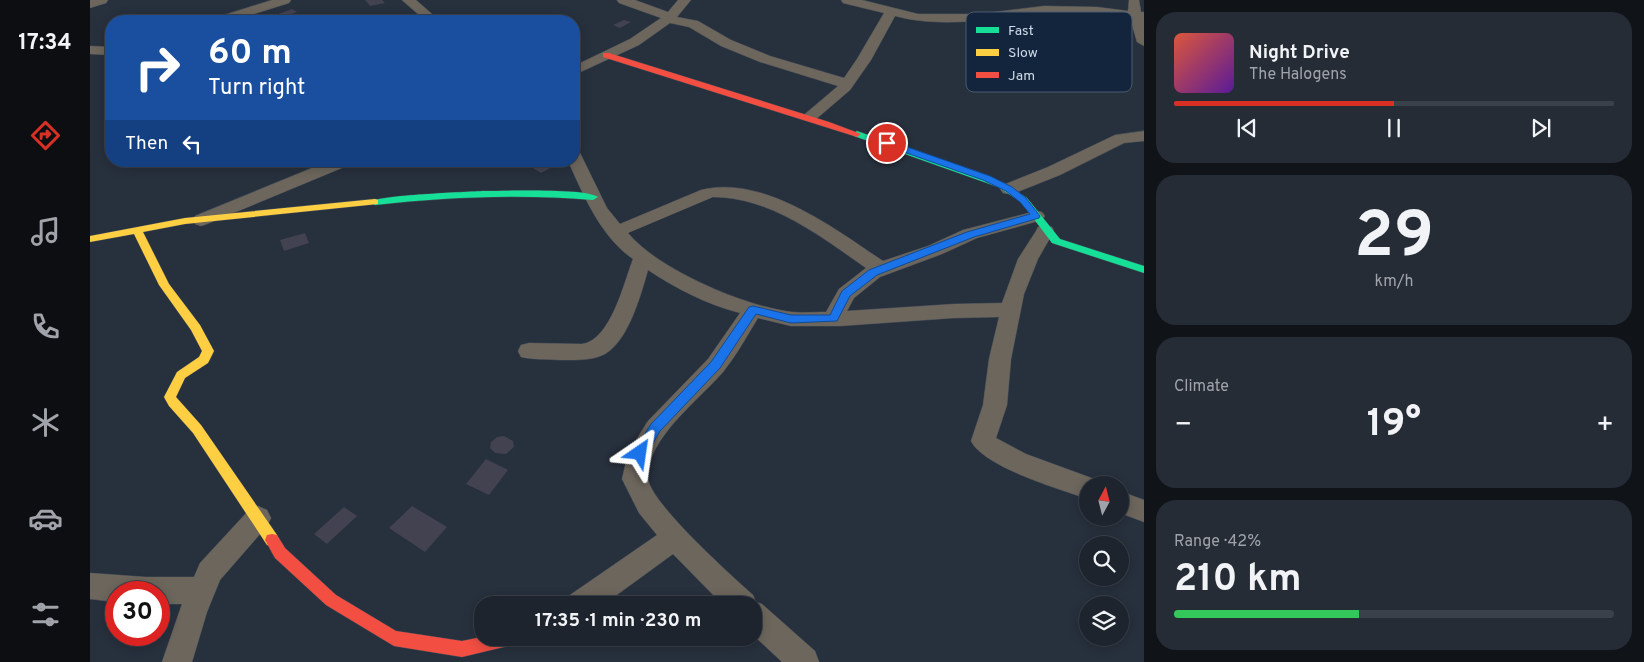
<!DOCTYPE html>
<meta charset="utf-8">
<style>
body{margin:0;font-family:Overpass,sans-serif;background:#252c36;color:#f1f3f6;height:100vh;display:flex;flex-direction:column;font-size:19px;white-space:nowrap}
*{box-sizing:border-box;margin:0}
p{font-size:16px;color:#a0a4aa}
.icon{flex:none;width:28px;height:28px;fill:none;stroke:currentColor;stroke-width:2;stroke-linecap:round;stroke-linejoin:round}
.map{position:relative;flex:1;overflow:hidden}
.drawer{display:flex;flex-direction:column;gap:12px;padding:12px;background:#101419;width:500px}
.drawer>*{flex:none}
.banner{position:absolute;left:15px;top:15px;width:475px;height:152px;border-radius:20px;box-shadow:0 2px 12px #0003,0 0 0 1px #3b414a;background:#1a4fa0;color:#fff;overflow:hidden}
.needle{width:32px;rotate:7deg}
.controls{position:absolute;left:989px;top:476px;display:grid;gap:10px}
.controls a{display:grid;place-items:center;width:50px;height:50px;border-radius:50%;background:#1d242e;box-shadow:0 2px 12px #0003,0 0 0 1px #3b414a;font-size:25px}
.speed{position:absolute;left:15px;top:581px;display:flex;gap:10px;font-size:25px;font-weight:700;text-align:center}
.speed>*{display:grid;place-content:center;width:65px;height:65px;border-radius:50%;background:#1d242e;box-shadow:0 2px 12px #0003,0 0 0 1px #3b414a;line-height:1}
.speed .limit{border:8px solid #d22;background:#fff;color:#111}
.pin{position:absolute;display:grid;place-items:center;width:42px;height:42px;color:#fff;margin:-21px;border:2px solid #fff;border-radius:50%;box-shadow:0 1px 5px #0007}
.me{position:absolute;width:55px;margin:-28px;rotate:32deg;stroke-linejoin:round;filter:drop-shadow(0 0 4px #0008)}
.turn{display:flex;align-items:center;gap:18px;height:105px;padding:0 20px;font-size:22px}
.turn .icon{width:65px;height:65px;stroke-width:2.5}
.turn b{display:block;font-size:35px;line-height:42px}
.then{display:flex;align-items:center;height:48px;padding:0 20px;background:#0003;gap:10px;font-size:19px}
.big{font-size:38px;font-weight:700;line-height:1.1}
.drawer .tile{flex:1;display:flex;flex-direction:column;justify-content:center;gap:8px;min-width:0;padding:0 18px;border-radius:20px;background:#252c36}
.drawer .dial{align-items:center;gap:0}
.dial b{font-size:65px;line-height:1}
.song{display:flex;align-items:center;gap:15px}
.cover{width:60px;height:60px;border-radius:8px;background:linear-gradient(135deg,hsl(10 70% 55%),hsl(270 70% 35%))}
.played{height:5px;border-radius:2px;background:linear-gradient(90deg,#d93025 50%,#3b414a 50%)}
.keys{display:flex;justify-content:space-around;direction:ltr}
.heat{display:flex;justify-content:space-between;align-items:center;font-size:28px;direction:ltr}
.charge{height:8px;border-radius:4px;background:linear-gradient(90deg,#34c759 42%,#3b414a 0)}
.trip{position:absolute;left:384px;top:596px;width:288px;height:50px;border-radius:20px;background:#1d242e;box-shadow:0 2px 12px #0003,0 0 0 1px #3b414a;font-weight:700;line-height:50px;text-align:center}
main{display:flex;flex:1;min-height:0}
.menu{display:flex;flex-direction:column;width:90px;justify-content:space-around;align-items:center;background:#0c0e12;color:#a0a4aa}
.menu .icon{width:35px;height:35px}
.menu .current{color:#d93025}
.menu b{font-size:22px;color:#f1f3f6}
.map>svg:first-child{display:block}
.building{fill:#424251}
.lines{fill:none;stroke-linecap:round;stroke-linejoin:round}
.street-casing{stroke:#434c57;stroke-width:1}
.fast-casing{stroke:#434c57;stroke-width:1}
.slow-casing{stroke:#434c57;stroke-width:1}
.jam-casing{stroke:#434c57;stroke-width:1}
.street{fill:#6c665c;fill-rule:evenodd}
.fast{fill:#16e098;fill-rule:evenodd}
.slow{fill:#ffcf43;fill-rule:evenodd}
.jam{fill:#f24e42;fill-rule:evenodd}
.route{fill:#1a73e8;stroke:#114b97}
.key{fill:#13253c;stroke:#4b5b70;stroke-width:1}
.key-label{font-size:14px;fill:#ced9e9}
</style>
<main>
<nav class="menu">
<b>17:34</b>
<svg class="icon current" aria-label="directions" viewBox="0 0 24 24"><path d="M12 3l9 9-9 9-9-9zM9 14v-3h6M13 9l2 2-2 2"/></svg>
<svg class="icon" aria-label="music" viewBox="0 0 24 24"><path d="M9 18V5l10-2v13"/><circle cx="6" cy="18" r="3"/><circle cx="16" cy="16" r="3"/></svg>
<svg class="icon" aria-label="phone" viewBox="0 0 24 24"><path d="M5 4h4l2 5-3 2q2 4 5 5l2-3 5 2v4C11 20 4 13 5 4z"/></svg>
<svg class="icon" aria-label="climate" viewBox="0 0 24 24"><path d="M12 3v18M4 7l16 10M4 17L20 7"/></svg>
<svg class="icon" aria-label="car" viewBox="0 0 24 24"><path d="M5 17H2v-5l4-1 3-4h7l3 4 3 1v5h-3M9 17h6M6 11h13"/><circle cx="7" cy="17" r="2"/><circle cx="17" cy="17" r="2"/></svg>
<svg class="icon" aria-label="filters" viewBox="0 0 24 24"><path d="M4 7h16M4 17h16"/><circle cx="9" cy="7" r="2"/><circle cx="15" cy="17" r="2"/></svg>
</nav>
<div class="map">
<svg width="1054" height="662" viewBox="0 0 1054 662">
<rect width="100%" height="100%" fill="#27303d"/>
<g class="building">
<polygon points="275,0 292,0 295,3 280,6"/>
<polygon points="202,9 207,12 188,19 183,16"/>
<polygon points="534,20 541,22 530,28 523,25"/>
<polygon points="450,162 460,168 451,173 441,167"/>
<polygon points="215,233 219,243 194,251 190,240"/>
<polygon points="414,436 423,441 424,447 416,454 405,453 400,448 401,442 407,437"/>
<polygon points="396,459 418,470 399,495 376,484"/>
<polygon points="322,506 357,527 335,552 299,528"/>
<polygon points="254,507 267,516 237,544 224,534"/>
</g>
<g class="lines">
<g class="street-casing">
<g id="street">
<polygon points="0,0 18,0 16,3 0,8"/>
<polygon points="182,0 201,0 199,3 142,21 124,21 125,18"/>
<polygon points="312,0 326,0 350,21 336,21"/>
<path d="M527 0H545L578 12 588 0H601L587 17 608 21 641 40 680 56 754 78 767 59 794 13 753 3 751 0H772L828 14H888L954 6 1007 7 1038 11 1039 0H1049L1051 12H1054V46L1047 42 1040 18C1011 15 981 12 953 14 903 18 854 29 805 16L781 60 760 90 725 120H715L712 117 715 114 748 86 670 62 631 46 599 27 580 23 549 45 484 75V66L540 39 571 18 529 3Z"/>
<polygon points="0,46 21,47 21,55 0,54"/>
<polygon points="1054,131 1054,141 1034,143 970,175 925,193 919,194 913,193 910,189 913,185 958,167 1025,135"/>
<path d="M484 152 490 153 492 157 517 208 530 224 611 190C673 174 745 229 793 261L838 246 873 230 946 211 952 212 955 216 952 220 887 238 852 254 790 277 764 298 757 311 864 304 912 303 928 259 946 231 948 227 955 225 962 227 964 231 948 259 934 294 921 359 917 405 906 438 936 454 1007 480 1009 485H998V499C969 489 894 467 881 441L893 405 899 359 909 317 864 318 750 326H701L668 318C657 336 646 356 633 372 610 399 556 439 558 478 559 502 643 577 663 595L666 602 672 604 725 651 729 662H692L662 634V605H633L583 554 513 605H476L480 595 567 535 549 513 532 479 538 453 558 421 618 359 650 313C618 305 585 288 558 270 551 294 539 340 515 354 502 361 484 360 470 360 457 359 443 360 431 357L428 351 431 345 439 343 492 344C521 340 534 282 543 259 510 236 494 196 478 161H484ZM623 197C680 197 730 236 776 268L749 289 736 312C725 312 713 313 702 312 656 307 567 269 538 233Z"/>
<polygon points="239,161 261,161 259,165 117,224 111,226 105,224 102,220 105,216"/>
<polygon points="1030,491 1054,500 1054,522 1030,513"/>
<polygon points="168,506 177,510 181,518 177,526 130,580 117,612 102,662 72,662 92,604 69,604 69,592 26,592 26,602 0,599 0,573 56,577 104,577 110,563 159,510"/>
</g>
</g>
<g class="fast-casing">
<g id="fast">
<polygon points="767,131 914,183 937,198 970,239 1054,266 1054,273 962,243 931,202 908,187 764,136 763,134"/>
<path d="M394 191C413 191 496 188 508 197L503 200C430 194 358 197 285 205L280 202C289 195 376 192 394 191Z"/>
</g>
</g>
<g class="slow-casing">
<polygon id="slow" points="285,199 288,200 288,204 95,224 53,232 79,284 110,325 124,351 118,363 95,378 86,397 111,425 187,535 189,540 187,545 182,546 177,545 103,433 79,406 74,397 87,372 109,357 112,351 101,330 69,285 44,234 0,242 0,236 95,218"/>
</g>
<g class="jam-casing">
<g id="jam">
<polygon points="513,53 519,53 739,122 771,134 767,137 764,136 513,57"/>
<polygon points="182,534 187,535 195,548 246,595 306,631 372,641 392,637 433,638 431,643 372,657 304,646 236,605 185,558 175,540 177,535"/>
</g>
</g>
<use href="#street" class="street"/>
<use href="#fast" class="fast"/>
<use href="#slow" class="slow"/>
<use href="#jam" class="jam"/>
</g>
<polygon class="route" points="794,141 800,141 900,176 922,187 936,198 950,216 949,218 884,237 787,275 760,296 747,321 701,323 666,314 630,368 570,431 555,457 550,458 545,457 543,453 561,424 621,362 659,307 663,306 701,315 740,315 752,291 779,270 877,232 940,214 930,202 916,191 893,180 794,145"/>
<rect x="876" y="12" width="166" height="80" rx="8" class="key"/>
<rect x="886" y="27" width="23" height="6" fill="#16e098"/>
<rect x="886" y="49" width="23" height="7" fill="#ffcf43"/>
<rect x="886" y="72" width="23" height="6" fill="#f24e42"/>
<g class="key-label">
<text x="918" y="35">Fast</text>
<text x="918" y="57">Slow</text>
<text x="918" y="80">Jam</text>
</g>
</svg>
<div class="controls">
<a><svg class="needle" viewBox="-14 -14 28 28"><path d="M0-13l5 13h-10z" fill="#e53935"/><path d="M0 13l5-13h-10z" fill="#a0a4aa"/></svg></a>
<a><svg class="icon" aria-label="search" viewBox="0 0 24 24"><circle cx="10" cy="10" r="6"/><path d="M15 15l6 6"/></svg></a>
<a><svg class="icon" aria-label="layers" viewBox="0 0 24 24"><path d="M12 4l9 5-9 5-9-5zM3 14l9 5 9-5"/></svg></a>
</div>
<div class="speed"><div class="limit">30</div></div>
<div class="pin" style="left:797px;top:143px;background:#d93025"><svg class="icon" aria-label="arrive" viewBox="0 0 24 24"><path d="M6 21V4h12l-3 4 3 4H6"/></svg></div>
<svg class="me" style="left:550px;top:453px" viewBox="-20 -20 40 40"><path d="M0-17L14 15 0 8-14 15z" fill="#1a73e8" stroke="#fff" stroke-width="4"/></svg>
<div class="trip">17:35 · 1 min · 230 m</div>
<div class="banner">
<div class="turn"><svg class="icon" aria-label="right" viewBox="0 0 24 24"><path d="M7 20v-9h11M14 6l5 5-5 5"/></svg><div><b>60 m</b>Turn right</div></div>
<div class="then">Then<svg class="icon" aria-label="left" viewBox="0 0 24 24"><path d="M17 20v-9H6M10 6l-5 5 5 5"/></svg></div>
</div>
</div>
<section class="drawer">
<div class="tile">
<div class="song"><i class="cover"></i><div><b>Night Drive</b><p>The Halogens</p></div></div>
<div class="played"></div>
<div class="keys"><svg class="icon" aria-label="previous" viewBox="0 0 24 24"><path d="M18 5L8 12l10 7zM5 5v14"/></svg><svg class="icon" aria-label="pause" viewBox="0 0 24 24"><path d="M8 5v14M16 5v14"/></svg><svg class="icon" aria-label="next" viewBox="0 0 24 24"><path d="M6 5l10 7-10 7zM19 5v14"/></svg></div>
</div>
<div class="tile dial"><b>29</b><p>km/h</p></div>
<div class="tile"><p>Climate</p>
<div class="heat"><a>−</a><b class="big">19°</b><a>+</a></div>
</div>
<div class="tile"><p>Range · 42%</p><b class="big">210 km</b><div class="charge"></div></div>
</section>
</main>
